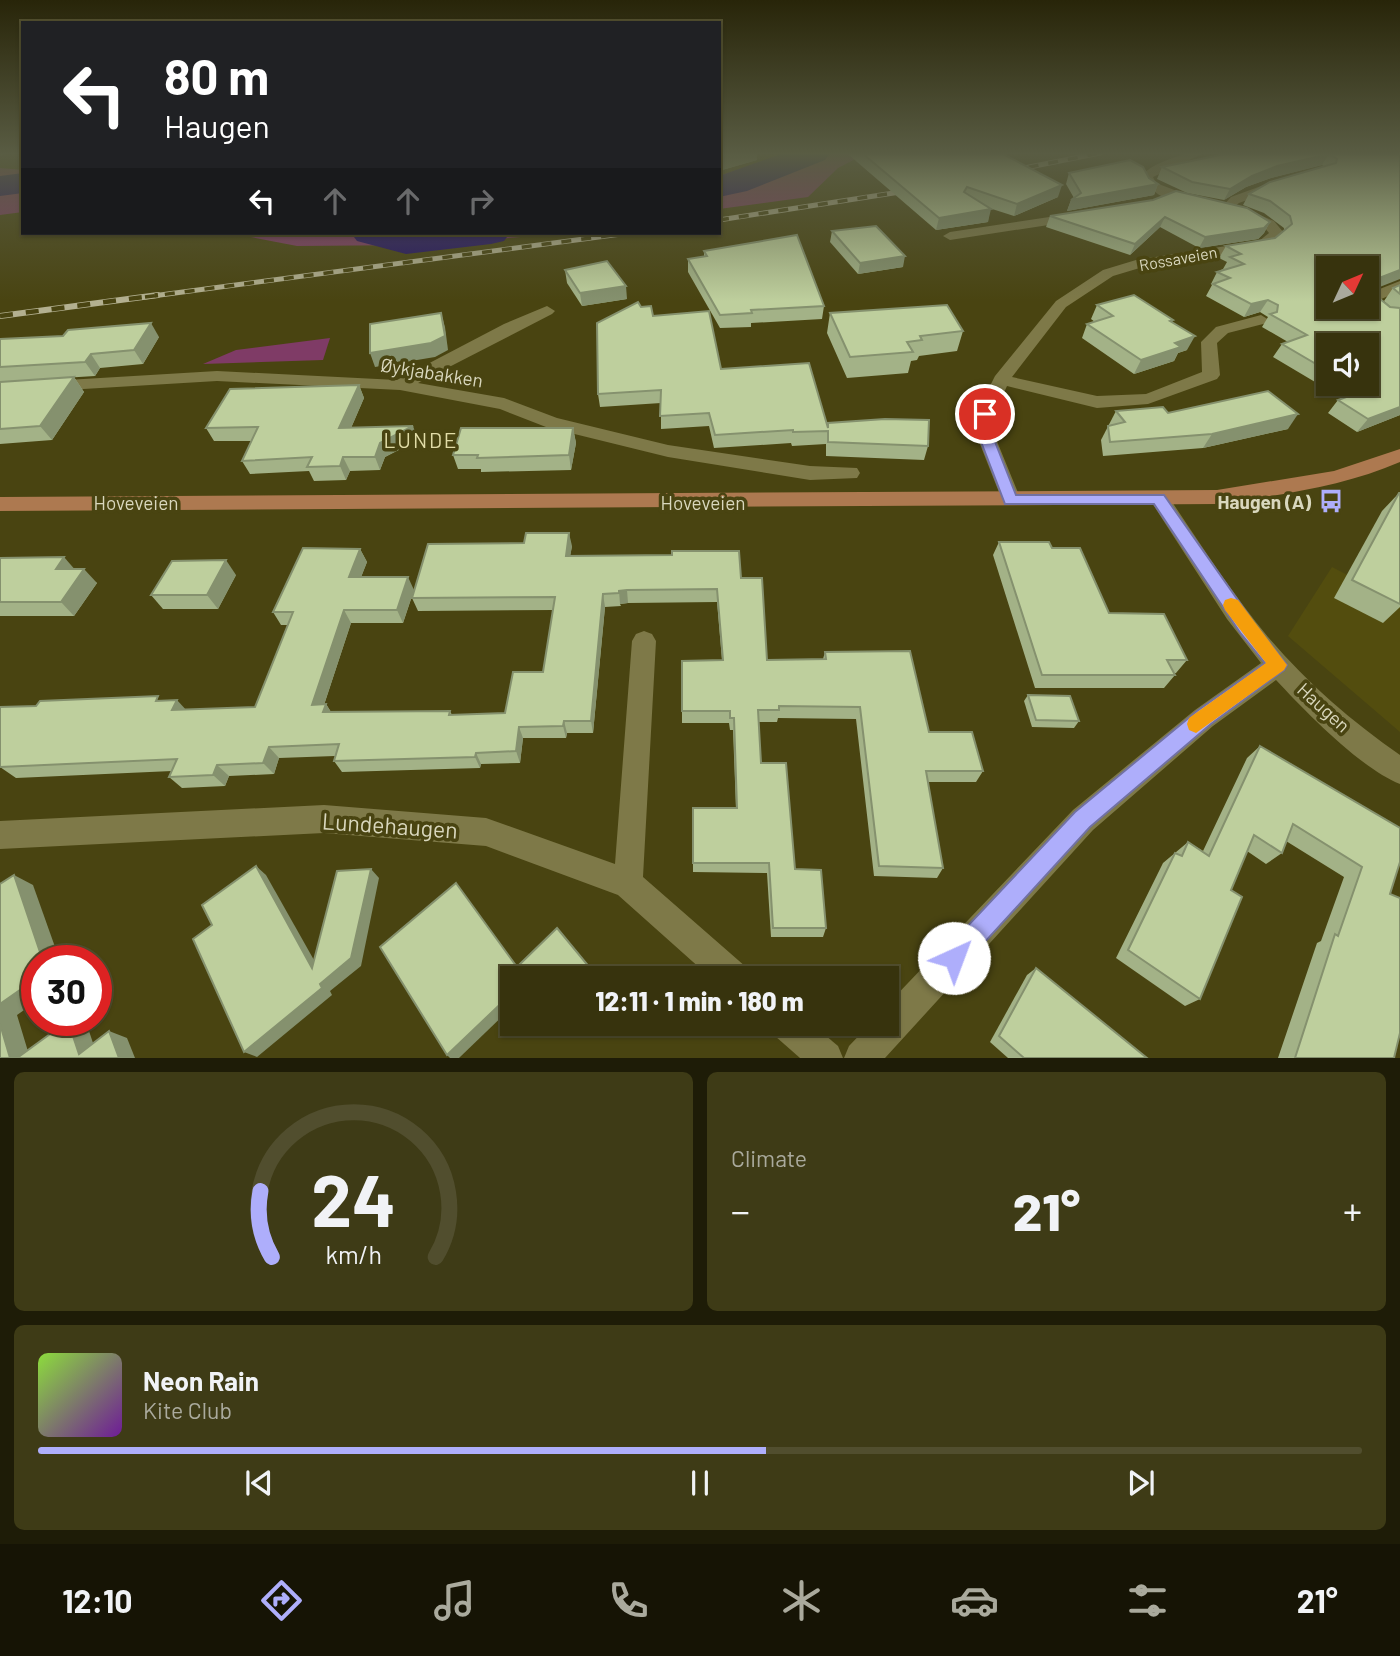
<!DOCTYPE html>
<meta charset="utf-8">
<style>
body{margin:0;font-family:Barlow,sans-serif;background:#3e3b16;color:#f1f3f6;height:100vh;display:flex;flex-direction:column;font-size:26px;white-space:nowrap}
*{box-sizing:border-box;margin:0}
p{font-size:23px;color:#aaaa9d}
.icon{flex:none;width:38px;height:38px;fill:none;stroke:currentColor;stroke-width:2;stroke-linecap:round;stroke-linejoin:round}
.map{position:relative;height:1058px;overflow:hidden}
.sheet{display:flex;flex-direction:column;gap:14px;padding:14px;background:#1e1c07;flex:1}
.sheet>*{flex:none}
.top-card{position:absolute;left:21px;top:21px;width:700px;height:214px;border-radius:0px;box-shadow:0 2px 5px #0004,0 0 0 2px #514e2e;background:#202124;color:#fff;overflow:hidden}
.needle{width:46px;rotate:46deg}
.controls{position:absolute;left:1316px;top:256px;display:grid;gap:14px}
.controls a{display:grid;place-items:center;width:63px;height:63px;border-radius:0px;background:#37330d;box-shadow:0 2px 5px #0004,0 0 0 2px #514e2e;font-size:35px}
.speed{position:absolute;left:21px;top:945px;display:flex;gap:14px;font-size:35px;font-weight:700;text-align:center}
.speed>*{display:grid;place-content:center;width:91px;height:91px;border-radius:50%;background:#37330d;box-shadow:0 2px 5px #0004,0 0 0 2px #514e2e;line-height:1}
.speed .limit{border:10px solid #d22;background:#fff;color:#111}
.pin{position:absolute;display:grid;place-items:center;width:60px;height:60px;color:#fff;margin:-30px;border:4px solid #fff;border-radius:50%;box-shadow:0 2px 7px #0007}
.me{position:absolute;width:77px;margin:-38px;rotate:43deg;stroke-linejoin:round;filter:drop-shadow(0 0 5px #0008)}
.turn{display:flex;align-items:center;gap:24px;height:147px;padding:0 28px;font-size:32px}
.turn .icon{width:91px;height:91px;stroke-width:2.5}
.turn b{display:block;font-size:49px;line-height:60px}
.lanes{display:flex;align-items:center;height:66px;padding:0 28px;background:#0003;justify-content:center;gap:35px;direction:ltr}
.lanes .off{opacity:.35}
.big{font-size:52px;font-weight:800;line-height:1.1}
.sheet .card{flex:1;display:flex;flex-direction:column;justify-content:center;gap:10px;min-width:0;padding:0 24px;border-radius:10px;background:#3e3b16}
.sheet .dial{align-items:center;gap:0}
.dial svg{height:182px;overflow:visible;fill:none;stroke:#514e2e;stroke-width:7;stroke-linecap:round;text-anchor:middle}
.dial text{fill:#f1f3f6;stroke:none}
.song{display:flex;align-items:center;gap:21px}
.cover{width:84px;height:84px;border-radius:10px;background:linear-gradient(135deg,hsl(90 70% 55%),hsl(280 70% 35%))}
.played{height:7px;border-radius:4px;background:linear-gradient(90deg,#aeaefb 55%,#514e2e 55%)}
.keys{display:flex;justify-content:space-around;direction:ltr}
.heat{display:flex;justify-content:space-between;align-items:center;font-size:38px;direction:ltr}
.sheet .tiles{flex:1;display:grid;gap:14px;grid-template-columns:1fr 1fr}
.card:last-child{grid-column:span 2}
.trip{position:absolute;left:500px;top:966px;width:399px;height:70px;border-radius:0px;background:#37330d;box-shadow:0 2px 5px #0004,0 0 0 2px #514e2e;font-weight:800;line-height:70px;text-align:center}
.tabs{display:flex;height:112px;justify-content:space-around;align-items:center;background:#161405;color:#aaaa9d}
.tabs .icon{width:49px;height:49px}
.tabs .active{color:#aeaefb}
.tabs b{font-size:32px;color:#f1f3f6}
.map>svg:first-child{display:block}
.built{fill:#534d0e}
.green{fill:#7f3b66}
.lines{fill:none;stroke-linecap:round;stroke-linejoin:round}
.river{fill:#241364;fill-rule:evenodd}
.minor{fill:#7e7948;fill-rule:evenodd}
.major{fill:#ad7950;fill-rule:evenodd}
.rail-far1-casing{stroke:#b3b090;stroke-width:5}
.rail-casing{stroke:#b3b090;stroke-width:6}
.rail-far1{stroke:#494411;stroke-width:3.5;stroke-dasharray:10;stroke-linecap:butt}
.rail{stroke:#494411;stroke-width:4.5;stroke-dasharray:13;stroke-linecap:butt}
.wall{fill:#a3b287;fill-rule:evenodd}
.shaded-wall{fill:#85916e}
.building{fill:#becf9d;stroke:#85916e;stroke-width:2;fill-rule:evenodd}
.route{fill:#aeaefb;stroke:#7171a3;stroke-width:2}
.slow{fill:#f59e0b}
.labels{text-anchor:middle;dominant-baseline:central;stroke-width:7;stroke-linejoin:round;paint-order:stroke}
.far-street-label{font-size:16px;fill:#d9d7bd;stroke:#494411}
.street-label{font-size:19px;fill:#d9d7bd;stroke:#494411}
.poi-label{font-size:19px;font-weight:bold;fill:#d9d7bd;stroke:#494411;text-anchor:end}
.neighbourhood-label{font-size:21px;letter-spacing:2px;fill:#e1dca7;stroke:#494411}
.near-street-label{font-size:23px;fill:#d9d7bd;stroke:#494411}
</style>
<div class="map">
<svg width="1400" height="1058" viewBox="0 0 1400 1058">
<rect width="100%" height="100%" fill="#494411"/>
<polygon class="built" points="1332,567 1400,602 1400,732 1288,636"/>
<g class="green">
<polygon points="787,153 867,153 838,168 808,197 719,209 719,176"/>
<polygon points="0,168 23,170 23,212 0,215"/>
<polygon points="230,233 572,233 420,245 297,246"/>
<polygon points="330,338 323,360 203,364 236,350"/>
</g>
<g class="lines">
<g class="river">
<polygon points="784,153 830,153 825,160 747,191 719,197 719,176"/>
<polygon points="23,173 23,193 0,196 0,176"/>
<polygon points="351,233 510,233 504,241 491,244 406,254 357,241"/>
</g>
<g class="minor">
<polygon points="0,153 6,153 1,156"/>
<path d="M1187 153H1204L1153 177 1156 183 1198 199V205C1179 208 1148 193 1141 176 1153 163 1171 159 1187 153Z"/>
<polygon points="1275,181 1281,185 1279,188 1239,203 1227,212 1221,208 1231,197"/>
<polygon points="1246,209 1274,221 1284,233 1268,248 1143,267 1113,276 1066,307 1012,377 1097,396 1146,394 1202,372 1201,342 1216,327 1261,315 1269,320 1267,323 1228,333 1217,343 1220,375 1217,379 1148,404 1097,408 1007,386 994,414 994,434 1021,500 1018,505 1004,505 976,434 976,414 995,376 1056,301 1103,270 1136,260 1259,241 1269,233 1264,227 1241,216 1241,210"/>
<polygon points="1076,213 1081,214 1081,220 950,240 943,236 950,232"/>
<polygon points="1400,281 1400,291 1379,300 1392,312 1389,315 1379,315 1367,305 1367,294"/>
<polygon points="547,306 555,311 552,314 418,383 504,398 557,418 668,445 810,466 857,468 860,473 857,478 810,480 668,457 546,427 500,409 400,390 217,381 0,394 0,384 217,371 397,380 504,324"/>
<path d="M1159 491 1166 493C1199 542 1231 592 1268 637 1306 682 1352 722 1400 755V784C1360 768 1306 712 1276 680L1213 726 1093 830 885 1058H844L849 1046 870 1024H887V1005L1073 810 1195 710 1261 663 1227 619 1152 503 1149 498 1152 493Z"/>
<polygon points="644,631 652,634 656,641 643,877 746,967 751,978 711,978 618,895 486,846 324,833 0,849 0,821 324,805 486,818 615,864 632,641 636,634"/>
<polygon points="770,1024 812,1024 838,1046 843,1058 800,1058 775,1036"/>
</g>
<path class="major" d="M1400 449V462C1342 487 1279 495 1217 504L0 511V497L1217 490 1334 471Z"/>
<g class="rail-far1-casing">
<g id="rail-far1">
<polyline points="1009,171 1100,153"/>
<polyline points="719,220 913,190"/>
<polyline points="145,297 629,233"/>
</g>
</g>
<g class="rail-casing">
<polyline id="rail" points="0,316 158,295"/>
</g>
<use href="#rail-far1" class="rail-far1"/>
<use href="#rail" class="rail"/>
</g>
<g class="wall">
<polygon points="719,153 757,153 757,160 722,170 719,169"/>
<polygon points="849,153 1001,153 1058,197 1014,216 989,208 988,222 936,230 849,155"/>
<path d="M1230 153H1400L1374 289V294L1391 307 1384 301 1393 288 1400 285V415L1357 432 1328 413 1338 400 1342 398 1273 357 1282 344 1288 342 1262 327 1268 317 1260 312 1244 317 1206 296 1212 285 1211 284 1217 272 1223 269 1227 262 1219 258 1226 246 1275 238 1284 231V228L1264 213 1243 205 1249 194 1325 167 1322 165 1271 178 1246 187 1224 200 1187 193 1157 179 1162 167ZM1328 345 1367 383H1328Z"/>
<polygon points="1069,173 1149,178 1158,184 1154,195 1067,211 1071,200 1074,198 1066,184"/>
<polygon points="1153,200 1270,222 1264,233 1258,239 1199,248 1160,227 1130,255 1046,227 1050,216"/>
<polygon points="832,231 903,267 858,274 830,242"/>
<polygon points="704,251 824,306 822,319 751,323 751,327 720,328 688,272 688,259 704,257"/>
<polygon points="565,270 627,299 582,306 567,283"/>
<polygon points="1097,305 1173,320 1172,322 1187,350 1178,353 1174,361 1134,374 1082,338 1087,324 1095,322 1091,319"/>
<polygon points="641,307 721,369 828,426 928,446 924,460 826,456 826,444 792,446 791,443 714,448 709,426 661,429 661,403 600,407 598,394"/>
<polygon points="830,313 963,331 957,351 919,356 917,360 911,361 908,373 847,378 827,333"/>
<polygon points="63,336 159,337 143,364 100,368 95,376 30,380 74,377 84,392 52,440 0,444 0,339"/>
<polygon points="359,385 364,398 351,428 418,440 385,457 380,470 350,471 346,480 314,481 309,471 250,474 242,461 252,441 214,441 206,428"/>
<polygon points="1116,411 1168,413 1288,429 1203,448 1103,456 1101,440"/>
<polygon points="573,428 576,443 571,470 481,472 481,469 458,469 453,455"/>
<polygon points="1399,493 1400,607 1383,623 1334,598 1382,511"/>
<polygon points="999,542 1052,548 1109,613 1187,660 1176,673 1173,673 1175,675 1164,688 1035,688 993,555"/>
<polygon points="572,546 570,556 741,578 767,660 823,659 825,652 929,732 983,771 976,782 928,782 943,868 937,878 874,876 856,719 778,718 777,722 759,722 761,763 795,869 826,928 823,937 771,937 767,873 693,872 693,808 736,808 733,730 730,730 729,723 682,723 682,661 722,660 717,602 628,603 620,604 621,606 605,607 593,733 567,733 566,738 523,738 520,763 481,764 480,768 342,772 334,761 335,756 279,758 274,774 229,776 225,786 182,788 169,777 172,771 16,778 0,767 0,707 162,701 186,710 255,707 288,625 281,625 273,612 360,549 367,562 361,577 414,590 403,623 351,623 324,705 326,704 331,712 450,711 452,715 505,713 543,672 553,610 418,611 412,598"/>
<polygon points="0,558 74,569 97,583 74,616 0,616"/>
<polygon points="236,575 218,609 163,609 151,595"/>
<polygon points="1028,695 1079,721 1074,728 1032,727 1024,701"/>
<polygon points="1260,746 1390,894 1394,1058 1278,1058 1317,943 1321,941 1344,877 1286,841 1282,853 1266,864 1247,851 1231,890 1200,999 1185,1006 1116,958 1163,863 1188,842 1203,851 1247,758"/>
<polygon points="1036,968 1147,1058 1008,1058 990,1042 1027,975"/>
</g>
<g class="shaded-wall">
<polygon points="723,153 757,153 757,160 722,170"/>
<polygon points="1329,154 1322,165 1271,178 1246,187 1224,200 1230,189 1252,176 1277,166"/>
<polygon points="1158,184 1154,195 1067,211 1071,200"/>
<polygon points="1062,185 1058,197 1014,216 1017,204"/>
<polygon points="991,209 988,222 936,230 939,218"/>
<polygon points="1165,217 1160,227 1130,255 1135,244"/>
<polygon points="1270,222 1264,233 1258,239 1199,248 1205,237"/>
<polygon points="905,256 903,267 858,274 860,263"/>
<polygon points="1400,270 1400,279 1367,292 1374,280"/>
<polygon points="626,286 627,299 582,306 580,293"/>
<polygon points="1268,300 1260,312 1244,317 1251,304"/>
<polygon points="441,313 445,327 448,350 435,357 375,367 370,353"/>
<polygon points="151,323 159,337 143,364 134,350"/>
<polygon points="1195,336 1187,350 1178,353 1174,361 1134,374 1141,360 1175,343"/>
<polygon points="91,354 100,368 95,376 85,362"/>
<polygon points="74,377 84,392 52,440 40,426"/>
<polygon points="359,385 364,398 345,442 339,428"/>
<polygon points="1400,407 1400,415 1357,432 1368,419"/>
<polygon points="1298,414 1288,429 1203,448 1212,434"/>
<polygon points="413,426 418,440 385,457 380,470 375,457 380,443"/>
<polygon points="573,428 576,443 571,470 569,455"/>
<polygon points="343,457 350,471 346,480 340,466"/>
<polygon points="569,533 572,546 568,569 566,556"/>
<polygon points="360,549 367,562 356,590 349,577"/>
<polygon points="64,557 77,572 56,569"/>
<polygon points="226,560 236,575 218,609 207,595"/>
<polygon points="84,569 97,583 74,616 61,602"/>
<polygon points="408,577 414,590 403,623 397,610"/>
<polygon points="627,590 628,603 620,604 619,591"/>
<polygon points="603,594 605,607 593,733 591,721"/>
<polygon points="344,610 351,623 320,717 312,705"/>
<polygon points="177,700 188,712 172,710"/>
<polygon points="326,704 334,717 323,712"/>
<polygon points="564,721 567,733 566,738 563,726"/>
<polygon points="519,727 523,738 520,763 516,751"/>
<polygon points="269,747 279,758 274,774 263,763"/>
<polygon points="476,753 481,764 480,768 475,757"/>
<polygon points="217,765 229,776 225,786 213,775"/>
<polygon points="256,866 266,875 323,976 312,968"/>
<polygon points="371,869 379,878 361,966 330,991 332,995 257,1057 244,1052 320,984"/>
<polygon points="14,875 33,885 60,961 43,961"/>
<polygon points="37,978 37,1001 17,1015 30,1058 10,1058 0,1024 0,1004"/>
<polygon points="513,992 513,1006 459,1058 450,1058 447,1055"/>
<polygon points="68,1021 88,1028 98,1058 79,1054"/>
<polygon points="109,1031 127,1038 135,1058 119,1058"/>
</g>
<g class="building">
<polygon points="862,153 1001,153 1062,185 1017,204 967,187 964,192 991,209 939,218"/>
<path d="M1230 153H1400V270L1374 280V294L1390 307 1400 308V407L1368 419 1338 400 1363 391 1350 383H1367V345H1328V371L1282 344 1307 335 1270 314 1277 312 1278 305 1268 300 1251 304 1213 284 1230 278 1217 272 1244 264 1230 257 1241 254 1226 246 1275 238 1292 224 1290 216 1270 201 1249 194 1270 182 1336 163 1337 159 1329 154 1277 166 1252 176 1230 189 1192 182 1162 167ZM1328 268H1367V306H1328Z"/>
<polygon points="1130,160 1143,167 1149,178 1158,184 1071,200 1081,193 1069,173"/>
<polygon points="1176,191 1247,208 1270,222 1264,228 1205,237 1165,217 1135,244 1050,216 1153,200"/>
<polygon points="876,226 905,256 860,263 832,231"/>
<polygon points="797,235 824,306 751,310 752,313 720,315 688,259 707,256 704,251"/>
<polygon points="607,261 626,286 580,293 565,270"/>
<polygon points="1400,285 1400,294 1393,288"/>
<polygon points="1134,295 1173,320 1170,321 1195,336 1175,343 1181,347 1141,360 1087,324 1113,316 1097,305"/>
<polygon points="638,302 641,307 651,306 653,316 709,311 721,369 809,363 828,428 828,423 885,419 929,420 928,446 828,442 828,431 793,432 793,430 715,435 709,413 660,416 661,390 598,394 597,323"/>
<polygon points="947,305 963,331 920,336 922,340 907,342 913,352 850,357 830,313"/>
<polygon points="441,313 445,336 431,343 370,353 370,324"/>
<polygon points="151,323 134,350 91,354 85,362 0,367 0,339 63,336 68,330"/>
<polygon points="74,377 40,426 0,429 0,382"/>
<polygon points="359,385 339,428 413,426 380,443 375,457 343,457 340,466 307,467 312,457 242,461 258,427 206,428 230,389"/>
<polygon points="1268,391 1298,414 1212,434 1110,442 1108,426 1125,422 1116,411 1163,407 1168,413"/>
<polygon points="461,428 573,428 569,455 477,458 478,455 453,455"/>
<polygon points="1399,493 1400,493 1400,604 1352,580"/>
<polygon points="526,533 569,533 566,556 672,555 672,551 739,551 741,578 762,578 767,660 826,659 825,652 910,651 929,732 972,732 983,771 926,771 943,868 879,866 860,707 779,706 779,710 758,710 761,763 786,763 795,869 821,870 826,928 773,928 769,863 693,863 693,808 737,808 734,718 730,718 730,711 682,711 682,661 723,660 717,589 627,590 619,591 619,593 603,594 591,721 564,721 563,726 519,727 516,751 476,753 475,757 334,761 339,744 269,747 263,763 217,765 213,775 169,777 177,759 0,767 0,707 36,706 40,701 158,696 156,701 177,700 172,710 255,707 293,612 273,612 303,548 360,549 349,577 408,577 397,610 344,610 312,705 326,704 323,712 450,711 449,715 505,713 513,672 543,672 555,597 412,598 428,544 524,543"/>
<polygon points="999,542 1049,542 1052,548 1080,548 1109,613 1164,614 1187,660 1167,660 1175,675 1042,675"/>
<polygon points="64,557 56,569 84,569 61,602 0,602 0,558"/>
<polygon points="226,560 207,595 151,595 172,561"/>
<polygon points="1028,695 1070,696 1079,721 1036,720"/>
<polygon points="1260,746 1400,828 1400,862 1390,894 1400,898 1400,1033 1394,1058 1295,1058 1335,934 1338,936 1362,867 1293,824 1282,853 1254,835 1231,890 1242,897 1200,999 1128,950 1175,853 1182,856 1188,842 1209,856"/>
<polygon points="256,866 312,968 337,871 371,869 351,958 320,984 322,988 244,1052 193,939 212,925 202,905"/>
<polygon points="14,875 43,961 37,961 37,978 0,1004 0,884"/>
<polygon points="456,883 525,978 513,978 513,992 447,1055 380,947"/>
<polygon points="557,928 595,974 591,978 526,978 518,966"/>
<polygon points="1036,968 1147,1058 1024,1058 999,1036"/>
<polygon points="68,1021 79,1054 109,1031 119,1058 17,1058"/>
<polygon points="0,1024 10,1058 0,1058"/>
</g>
<linearGradient id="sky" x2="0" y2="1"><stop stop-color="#282509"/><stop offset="0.51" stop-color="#595c43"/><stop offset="1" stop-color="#595c43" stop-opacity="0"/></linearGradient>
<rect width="1400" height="301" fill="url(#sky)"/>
<polygon class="route" points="985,410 992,414 992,434 1016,495 1164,495 1254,623 1287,665 1284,670 1211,724 1090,827 962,967 954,970 945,967 941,958 945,950 1075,812 1197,711 1265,663 1241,634 1154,504 1005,504 978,434 979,414"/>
<polygon class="slow" points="1231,598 1238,600 1287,665 1284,670 1196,733 1189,730 1187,724 1189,718 1266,663 1225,610 1223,605 1225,600"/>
<defs>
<g id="bus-bare" transform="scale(1.89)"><path d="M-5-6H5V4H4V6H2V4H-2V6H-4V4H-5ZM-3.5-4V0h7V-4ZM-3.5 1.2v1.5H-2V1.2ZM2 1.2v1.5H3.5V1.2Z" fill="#aeaefb" stroke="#494411" stroke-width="2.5" paint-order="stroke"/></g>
</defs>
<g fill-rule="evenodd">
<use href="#bus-bare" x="1331" y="501"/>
</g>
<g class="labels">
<g class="far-street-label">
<text transform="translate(1178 258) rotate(-10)">Rossaveien</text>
</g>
<g class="street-label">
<text transform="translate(432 372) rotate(9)">Øykjabakken</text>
<text x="136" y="502">Hoveveien</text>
<text x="703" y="502">Hoveveien</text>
<text transform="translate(1324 707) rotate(42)">Haugen</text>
</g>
<g class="poi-label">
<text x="1311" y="501">Haugen (A)</text>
</g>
<g class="neighbourhood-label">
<text x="421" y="439">LUNDE</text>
</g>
<g class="near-street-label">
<text transform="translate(390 825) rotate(4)">Lundehaugen</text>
</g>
</g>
</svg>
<div class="controls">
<a><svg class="needle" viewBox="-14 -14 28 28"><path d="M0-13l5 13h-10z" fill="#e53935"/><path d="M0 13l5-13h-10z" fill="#aaaa9d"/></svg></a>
<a><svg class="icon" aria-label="sound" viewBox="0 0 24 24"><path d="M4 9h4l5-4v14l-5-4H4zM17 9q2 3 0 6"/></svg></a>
</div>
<div class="speed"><div class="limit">30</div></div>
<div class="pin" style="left:985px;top:414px;background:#d93025"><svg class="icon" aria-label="arrive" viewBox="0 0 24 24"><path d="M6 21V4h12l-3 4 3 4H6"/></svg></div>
<svg class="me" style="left:954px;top:958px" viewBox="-20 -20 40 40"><circle r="19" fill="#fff"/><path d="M0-13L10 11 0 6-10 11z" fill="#aeaefb"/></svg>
<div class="trip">12:11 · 1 min · 180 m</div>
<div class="top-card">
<div class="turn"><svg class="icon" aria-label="left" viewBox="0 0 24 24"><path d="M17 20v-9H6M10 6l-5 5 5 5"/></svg><div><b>80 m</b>Haugen</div></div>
<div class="lanes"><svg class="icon" aria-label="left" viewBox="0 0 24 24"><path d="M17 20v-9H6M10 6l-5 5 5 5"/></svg><svg class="icon off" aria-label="ahead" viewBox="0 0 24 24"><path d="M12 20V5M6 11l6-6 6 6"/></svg><svg class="icon off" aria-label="ahead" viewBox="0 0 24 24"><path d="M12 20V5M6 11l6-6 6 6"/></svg><svg class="icon off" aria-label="right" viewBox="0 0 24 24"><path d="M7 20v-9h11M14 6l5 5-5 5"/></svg></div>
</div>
</div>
<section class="sheet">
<div class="tiles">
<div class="card dial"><svg viewBox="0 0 100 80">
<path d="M14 69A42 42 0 1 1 86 69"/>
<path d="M14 69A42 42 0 0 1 9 40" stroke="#aeaefb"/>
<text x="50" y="56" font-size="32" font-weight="700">24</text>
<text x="50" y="72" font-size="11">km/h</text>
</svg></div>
<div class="card"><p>Climate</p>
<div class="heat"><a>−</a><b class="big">21°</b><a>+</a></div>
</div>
<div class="card">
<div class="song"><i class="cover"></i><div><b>Neon Rain</b><p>Kite Club</p></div></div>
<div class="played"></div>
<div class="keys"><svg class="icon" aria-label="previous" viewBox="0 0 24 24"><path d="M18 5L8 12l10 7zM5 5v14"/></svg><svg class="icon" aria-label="pause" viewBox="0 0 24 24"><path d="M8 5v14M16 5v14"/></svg><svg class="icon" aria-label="next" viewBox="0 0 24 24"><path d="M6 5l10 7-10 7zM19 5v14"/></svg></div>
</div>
</div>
</section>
<nav class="tabs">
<b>12:10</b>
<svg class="icon active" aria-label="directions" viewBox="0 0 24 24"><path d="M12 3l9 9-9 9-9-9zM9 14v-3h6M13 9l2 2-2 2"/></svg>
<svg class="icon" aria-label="music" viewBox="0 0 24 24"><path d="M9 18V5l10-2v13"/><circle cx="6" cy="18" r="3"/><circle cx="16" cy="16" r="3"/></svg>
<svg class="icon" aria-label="phone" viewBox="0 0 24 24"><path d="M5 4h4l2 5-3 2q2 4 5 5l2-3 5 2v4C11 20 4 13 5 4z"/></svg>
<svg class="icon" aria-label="climate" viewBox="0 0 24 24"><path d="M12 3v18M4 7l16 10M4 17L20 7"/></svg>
<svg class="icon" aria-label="car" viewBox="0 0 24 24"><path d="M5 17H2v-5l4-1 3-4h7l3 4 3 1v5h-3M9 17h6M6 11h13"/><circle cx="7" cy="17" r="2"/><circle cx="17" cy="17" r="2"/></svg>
<svg class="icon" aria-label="filters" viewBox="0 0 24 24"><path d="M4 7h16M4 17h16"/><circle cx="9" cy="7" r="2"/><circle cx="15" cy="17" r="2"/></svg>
<b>21°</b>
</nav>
